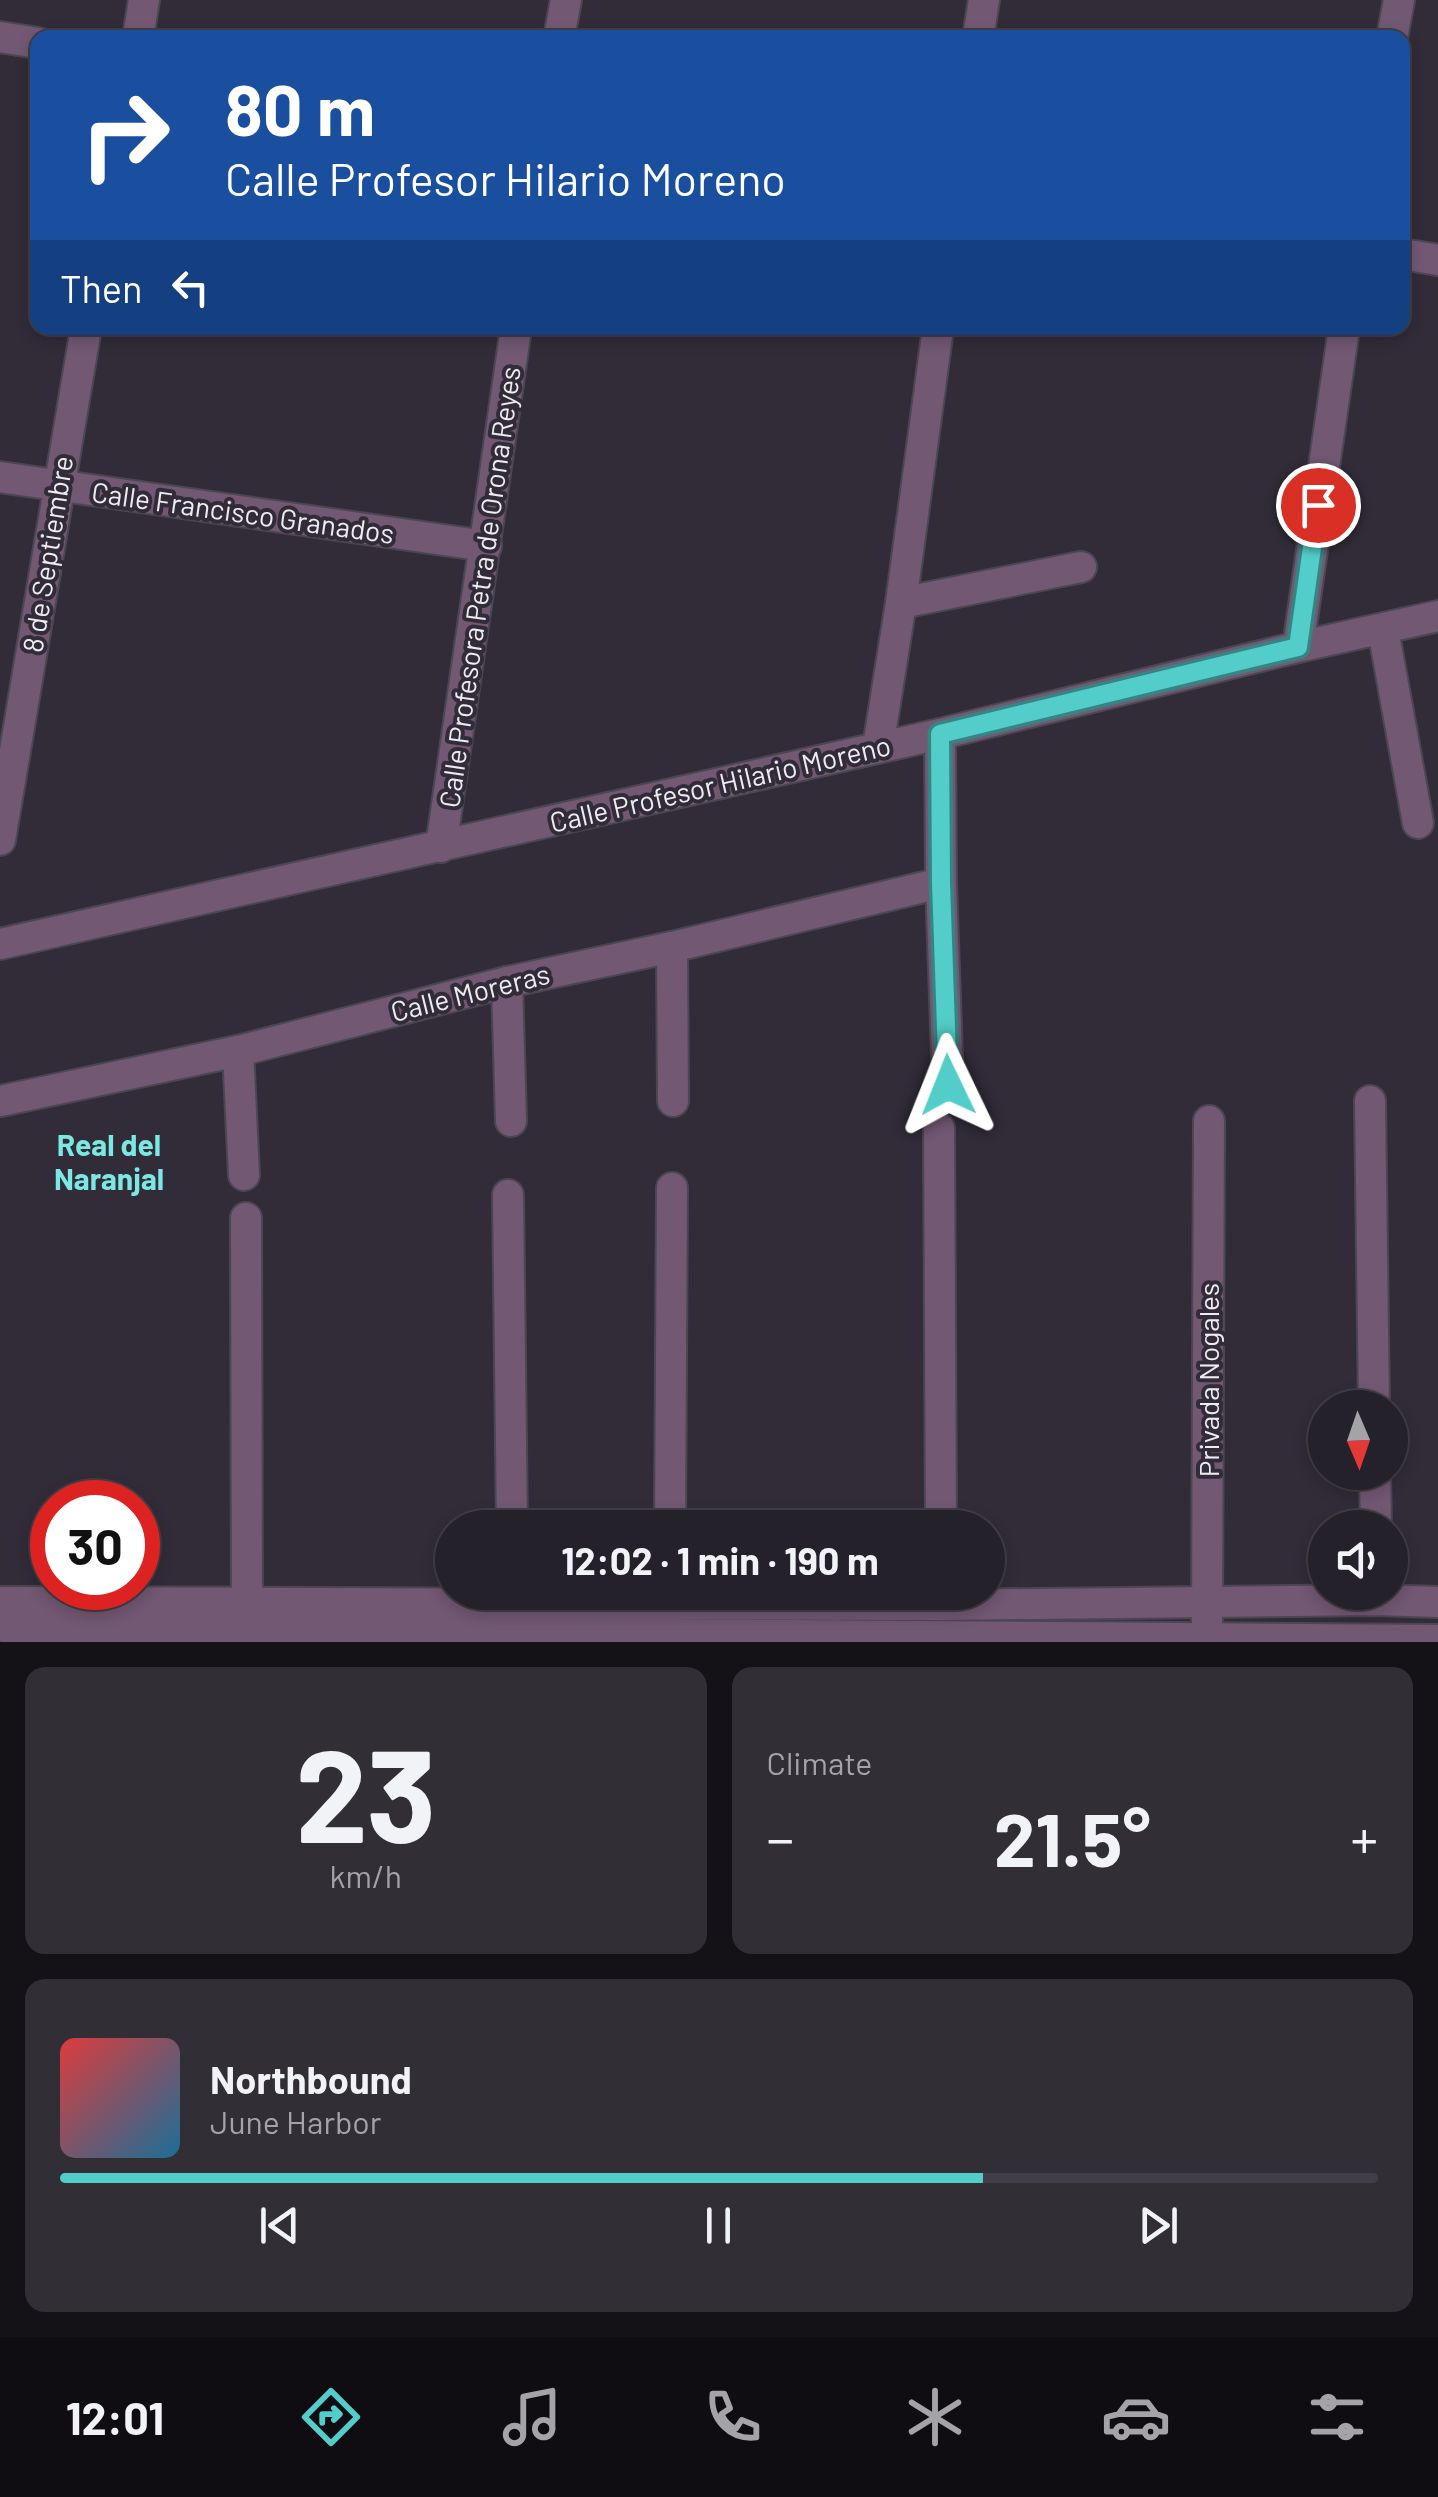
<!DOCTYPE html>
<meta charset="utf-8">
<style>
body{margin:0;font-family:Barlow,sans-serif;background:#312e36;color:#f1f3f6;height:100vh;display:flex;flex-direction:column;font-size:38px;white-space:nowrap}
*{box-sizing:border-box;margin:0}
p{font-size:32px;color:#a3a3a8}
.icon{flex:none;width:55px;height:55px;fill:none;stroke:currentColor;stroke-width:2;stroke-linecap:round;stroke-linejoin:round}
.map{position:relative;height:1642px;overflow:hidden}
.panel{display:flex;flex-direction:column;gap:25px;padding:25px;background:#141217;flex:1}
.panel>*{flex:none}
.guide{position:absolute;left:30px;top:30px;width:1380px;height:305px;border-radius:20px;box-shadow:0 5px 15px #0003,0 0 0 2px #423e47;background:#1a4fa0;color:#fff;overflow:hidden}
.needle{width:65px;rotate:178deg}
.buttons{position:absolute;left:1308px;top:1390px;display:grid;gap:20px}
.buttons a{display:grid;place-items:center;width:100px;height:100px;border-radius:50%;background:#25212a;box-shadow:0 5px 15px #0003,0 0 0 2px #423e47;font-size:50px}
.speed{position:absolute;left:30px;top:1480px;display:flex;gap:20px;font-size:50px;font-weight:700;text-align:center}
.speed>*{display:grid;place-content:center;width:130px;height:130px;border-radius:50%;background:#25212a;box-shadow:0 5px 15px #0003,0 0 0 2px #423e47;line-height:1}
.speed .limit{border:15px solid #d22;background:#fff;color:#111}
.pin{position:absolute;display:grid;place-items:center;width:85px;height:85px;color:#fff;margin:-42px;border:5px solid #fff;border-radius:50%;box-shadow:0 2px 10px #0007}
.me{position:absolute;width:110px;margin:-55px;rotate:358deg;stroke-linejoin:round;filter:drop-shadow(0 0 8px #0008)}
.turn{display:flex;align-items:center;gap:35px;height:210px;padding:0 30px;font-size:45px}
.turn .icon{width:130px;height:130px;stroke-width:2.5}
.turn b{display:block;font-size:70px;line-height:85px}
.then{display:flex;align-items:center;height:95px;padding:0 30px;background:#0003;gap:20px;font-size:38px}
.big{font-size:75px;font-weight:700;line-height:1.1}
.panel .card{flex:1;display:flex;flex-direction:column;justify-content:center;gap:15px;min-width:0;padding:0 35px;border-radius:20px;background:#312e36}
.panel .dial{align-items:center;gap:0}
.dial b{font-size:130px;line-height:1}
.song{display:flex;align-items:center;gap:30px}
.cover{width:120px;height:120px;border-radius:15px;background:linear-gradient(135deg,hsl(0 70% 55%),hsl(200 70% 35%))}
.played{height:10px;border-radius:5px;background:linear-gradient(90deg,#53cdc9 70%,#423e47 70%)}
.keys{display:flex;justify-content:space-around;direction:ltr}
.heat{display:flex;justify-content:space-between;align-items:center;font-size:55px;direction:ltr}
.panel .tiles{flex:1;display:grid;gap:25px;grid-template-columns:1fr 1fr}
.card:last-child{grid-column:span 2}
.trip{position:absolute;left:435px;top:1510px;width:570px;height:100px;border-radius:50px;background:#25212a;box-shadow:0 5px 15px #0003,0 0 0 2px #423e47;font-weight:700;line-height:100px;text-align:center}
.dock{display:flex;height:160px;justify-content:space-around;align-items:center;background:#0f0d11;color:#a3a3a8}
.dock .icon{width:70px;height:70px}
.dock .selected{color:#53cdc9}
.dock b{font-size:45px;color:#f1f3f6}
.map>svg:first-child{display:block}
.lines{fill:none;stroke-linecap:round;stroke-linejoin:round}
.minor-casing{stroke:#4b4752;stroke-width:34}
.minor{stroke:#725873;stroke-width:30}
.route-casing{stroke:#368583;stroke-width:25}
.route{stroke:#53cdc9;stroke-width:18}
.labels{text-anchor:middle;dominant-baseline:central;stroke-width:8;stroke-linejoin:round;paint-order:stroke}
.street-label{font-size:28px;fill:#eeebf3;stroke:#312c38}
.neighbourhood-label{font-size:30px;font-weight:bold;fill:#7ce8e4;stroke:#312c38}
</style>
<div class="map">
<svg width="1438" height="1642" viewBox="0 0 1438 1642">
<rect width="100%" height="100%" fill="#312c38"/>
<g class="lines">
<g class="minor-casing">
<g id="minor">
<polyline points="0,37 38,43"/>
<polyline points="138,38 144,0"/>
<polyline points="559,38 566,0"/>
<polyline points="978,38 984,0"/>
<polyline points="1392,38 1399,0"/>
<polyline points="1402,254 1438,260"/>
<polyline points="0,477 486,546"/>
<polyline points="901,603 1081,567"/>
<polyline points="1383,629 1418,823"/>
<polyline points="1298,647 1344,328"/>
<polyline points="940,734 941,883 948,1085"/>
<polyline points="878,747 901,603 938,328"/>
<polyline points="0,840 86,328"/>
<polyline points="441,847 516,328"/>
<polyline points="0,944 940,734 1298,647 1438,616"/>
<polyline points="672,947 673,1101"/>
<polyline points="507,982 511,1121"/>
<polyline points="238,1051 244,1175"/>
<polyline points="0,1101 238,1051 507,982 672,947 941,883"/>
<polyline points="1370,1101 1374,1408"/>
<polyline points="939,1128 941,1528"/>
<polyline points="508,1195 512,1528"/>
<polyline points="246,1218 247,1625"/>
<polyline points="1375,1472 1376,1528"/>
<polyline points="670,1528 672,1188"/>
<polyline points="0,1602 941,1605 1377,1600 1438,1602"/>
<polyline points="1207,1623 1209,1121"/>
<path d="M0 1625 10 1629C486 1632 962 1637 1438 1640"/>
</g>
</g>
<use href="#minor" class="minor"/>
</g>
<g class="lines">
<g class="route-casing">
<polyline id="route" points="948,1085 941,883 940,734 1298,647 1318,505"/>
</g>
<use href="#route" class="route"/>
</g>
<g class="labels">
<g class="street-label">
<text transform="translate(243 512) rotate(8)">Calle Francisco Granados</text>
<text transform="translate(47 554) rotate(-81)">8 de Septiembre</text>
<text transform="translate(479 587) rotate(-82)">Calle Profesora Petra de Orona Reyes</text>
<text transform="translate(720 783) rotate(-13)">Calle Profesor Hilario Moreno</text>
<text transform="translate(470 992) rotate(-14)">Calle Moreras</text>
<text transform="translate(1208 1380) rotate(-90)">Privada Nogales</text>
</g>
<g class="neighbourhood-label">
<text x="109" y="1144">Real del<tspan x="109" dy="34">Naranjal</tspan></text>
</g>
</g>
</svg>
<div class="buttons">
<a><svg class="needle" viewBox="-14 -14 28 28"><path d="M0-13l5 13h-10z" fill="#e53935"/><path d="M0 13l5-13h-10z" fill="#a3a3a8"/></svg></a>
<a><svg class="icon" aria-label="sound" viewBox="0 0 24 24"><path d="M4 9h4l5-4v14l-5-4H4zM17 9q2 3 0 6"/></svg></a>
</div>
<div class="speed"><div class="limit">30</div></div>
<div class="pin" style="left:1318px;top:505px;background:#d93025"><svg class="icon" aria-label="arrive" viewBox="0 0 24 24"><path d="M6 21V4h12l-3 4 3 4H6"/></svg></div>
<svg class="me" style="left:948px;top:1085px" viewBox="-20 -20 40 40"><path d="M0-17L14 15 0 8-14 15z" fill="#53cdc9" stroke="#fff" stroke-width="4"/></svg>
<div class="trip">12:02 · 1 min · 190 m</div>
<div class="guide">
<div class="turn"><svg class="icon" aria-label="right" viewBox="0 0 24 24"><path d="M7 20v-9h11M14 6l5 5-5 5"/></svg><div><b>80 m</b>Calle Profesor Hilario Moreno</div></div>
<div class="then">Then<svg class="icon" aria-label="left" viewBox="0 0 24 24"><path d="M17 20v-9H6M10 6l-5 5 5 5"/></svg></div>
</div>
</div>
<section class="panel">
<div class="tiles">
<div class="card dial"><b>23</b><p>km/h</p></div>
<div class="card"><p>Climate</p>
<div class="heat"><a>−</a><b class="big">21.5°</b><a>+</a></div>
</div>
<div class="card">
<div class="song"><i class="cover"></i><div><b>Northbound</b><p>June Harbor</p></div></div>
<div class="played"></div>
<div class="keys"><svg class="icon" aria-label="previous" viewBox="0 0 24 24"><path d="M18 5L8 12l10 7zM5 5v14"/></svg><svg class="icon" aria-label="pause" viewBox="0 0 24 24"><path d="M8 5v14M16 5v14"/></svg><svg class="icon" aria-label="next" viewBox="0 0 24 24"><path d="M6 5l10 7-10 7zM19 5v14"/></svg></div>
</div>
</div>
</section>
<nav class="dock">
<b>12:01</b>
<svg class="icon selected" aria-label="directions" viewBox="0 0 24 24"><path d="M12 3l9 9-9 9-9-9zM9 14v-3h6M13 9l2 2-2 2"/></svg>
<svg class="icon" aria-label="music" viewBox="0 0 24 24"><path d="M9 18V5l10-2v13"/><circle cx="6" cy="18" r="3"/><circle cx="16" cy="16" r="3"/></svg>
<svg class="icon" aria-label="phone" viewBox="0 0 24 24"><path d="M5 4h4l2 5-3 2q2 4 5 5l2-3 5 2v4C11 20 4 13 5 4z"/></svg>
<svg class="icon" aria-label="climate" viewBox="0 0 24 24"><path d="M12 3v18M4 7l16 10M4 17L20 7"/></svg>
<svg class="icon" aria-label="car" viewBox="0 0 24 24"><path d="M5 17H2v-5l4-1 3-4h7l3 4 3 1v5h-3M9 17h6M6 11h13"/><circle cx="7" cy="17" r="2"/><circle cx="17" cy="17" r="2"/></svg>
<svg class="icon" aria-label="filters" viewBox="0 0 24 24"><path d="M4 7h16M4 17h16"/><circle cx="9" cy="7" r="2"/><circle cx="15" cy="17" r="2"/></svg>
</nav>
